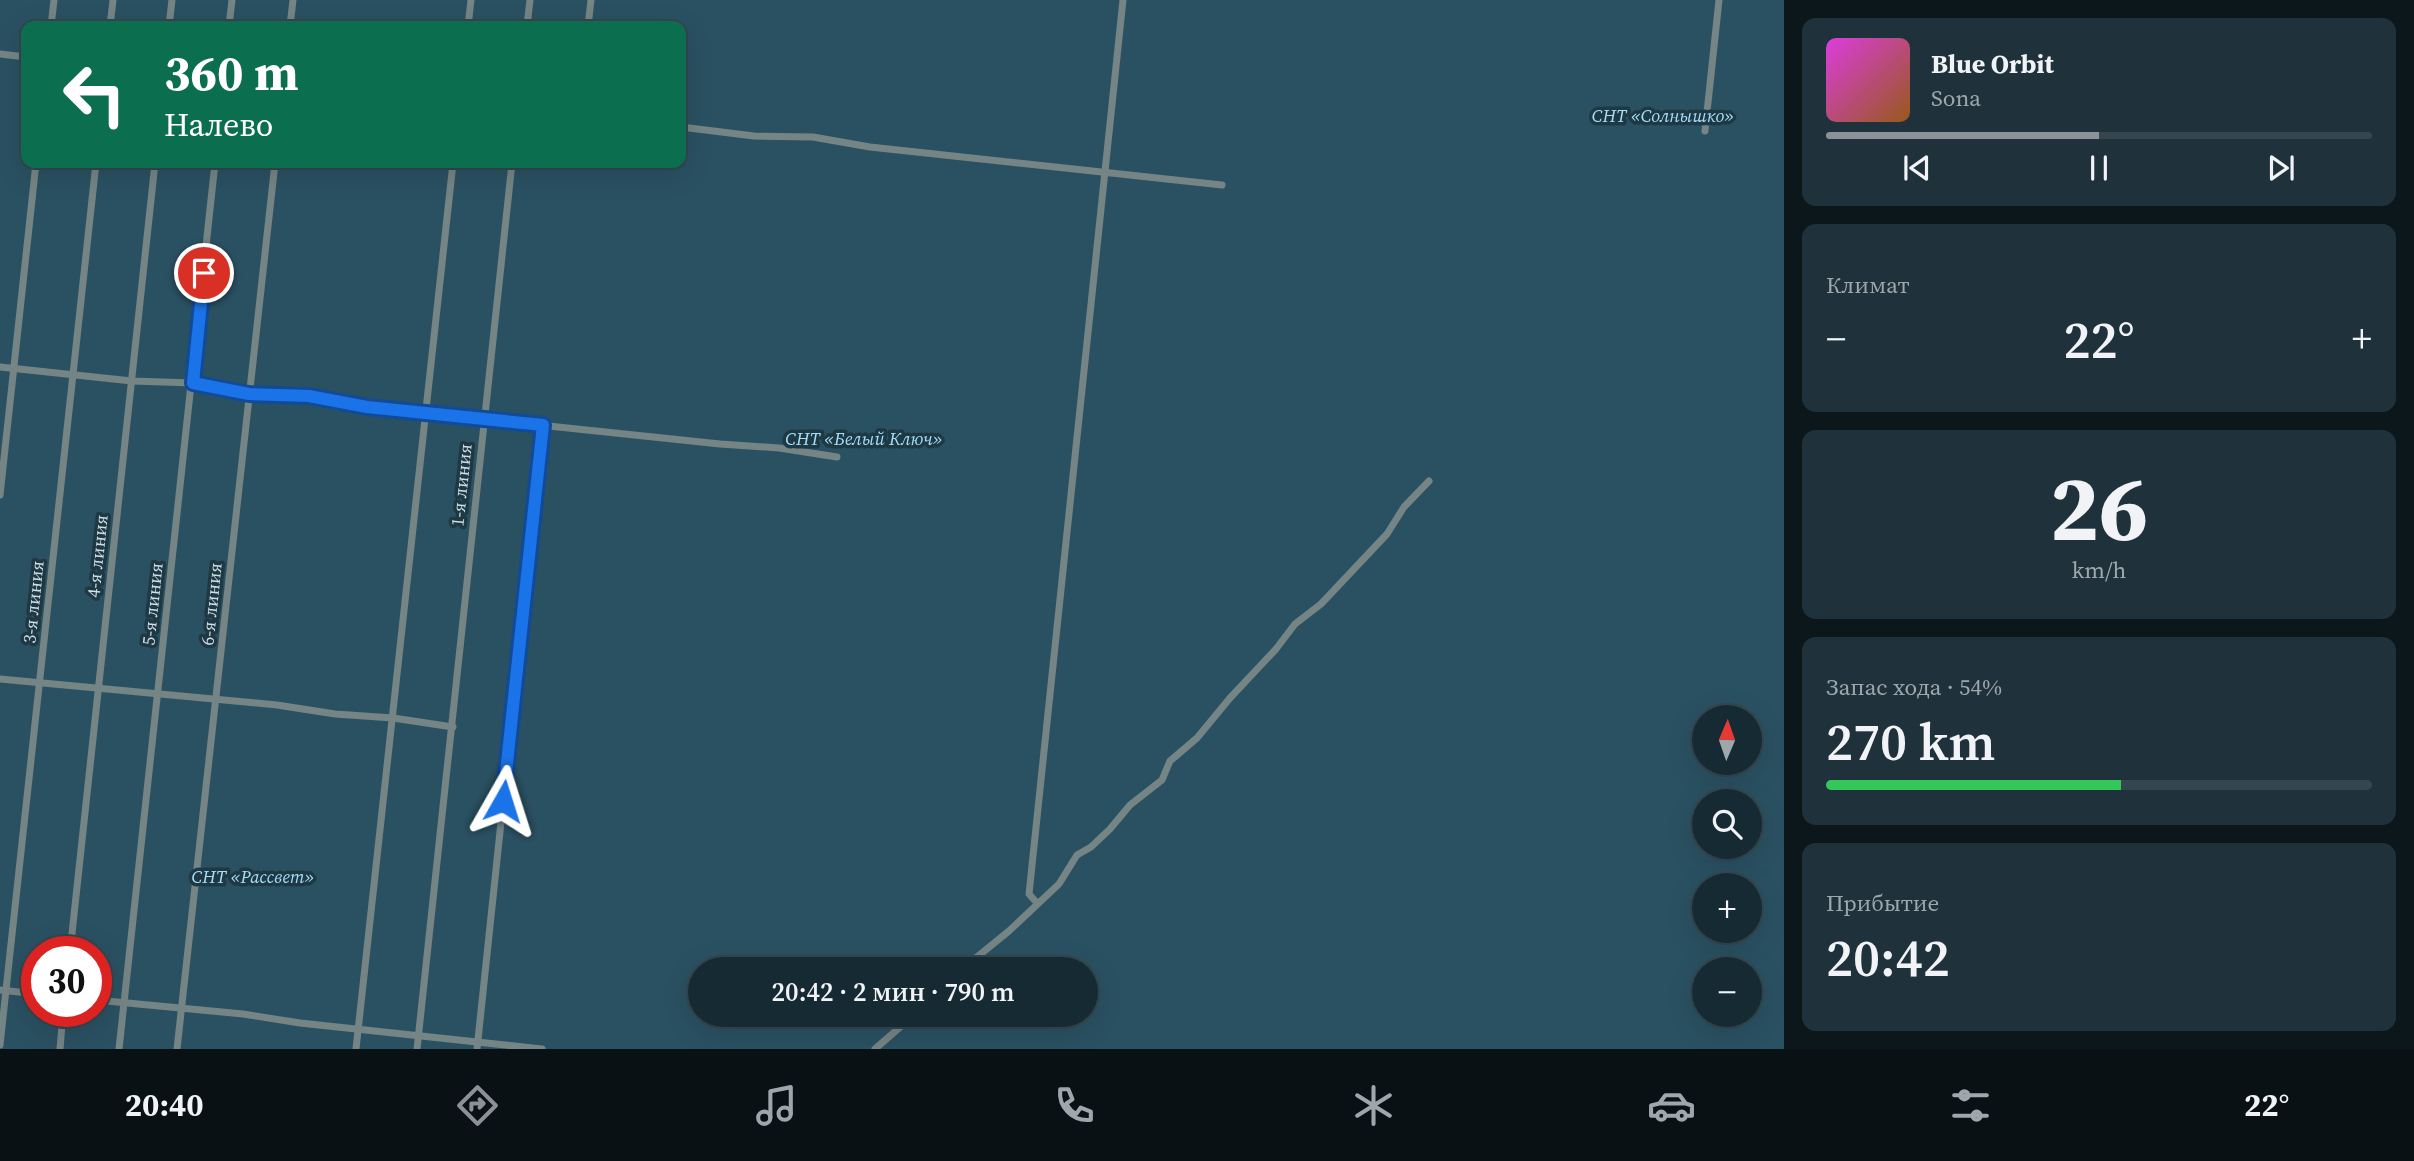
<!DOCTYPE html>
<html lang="ru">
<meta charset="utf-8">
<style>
body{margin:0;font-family:"Source Serif 4",serif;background:#1f323b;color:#f1f3f6;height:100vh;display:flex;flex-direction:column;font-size:26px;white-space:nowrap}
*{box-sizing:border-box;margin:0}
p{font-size:23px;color:#9ea7ac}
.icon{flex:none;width:38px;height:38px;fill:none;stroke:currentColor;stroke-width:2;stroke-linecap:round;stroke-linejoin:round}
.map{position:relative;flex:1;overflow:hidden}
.side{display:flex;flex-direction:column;gap:18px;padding:18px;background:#0c171c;width:630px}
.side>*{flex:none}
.top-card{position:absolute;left:21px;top:21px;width:665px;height:147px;border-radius:14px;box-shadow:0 7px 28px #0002,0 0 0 2px #35464e;background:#0b6e4f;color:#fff;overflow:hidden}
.needle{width:46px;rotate:2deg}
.controls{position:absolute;left:1692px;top:705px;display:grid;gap:14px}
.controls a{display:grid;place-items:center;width:70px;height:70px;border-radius:50%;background:#162a33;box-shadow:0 7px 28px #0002,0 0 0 2px #35464e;font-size:35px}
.speed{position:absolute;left:21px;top:936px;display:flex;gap:14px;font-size:35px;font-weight:700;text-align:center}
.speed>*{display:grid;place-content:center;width:91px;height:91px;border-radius:50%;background:#162a33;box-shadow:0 7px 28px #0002,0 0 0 2px #35464e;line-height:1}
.speed .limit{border:10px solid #d22;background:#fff;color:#111}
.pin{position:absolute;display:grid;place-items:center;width:60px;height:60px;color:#fff;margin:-30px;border:4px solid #fff;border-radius:50%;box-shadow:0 2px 7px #0007}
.me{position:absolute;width:77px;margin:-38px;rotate:6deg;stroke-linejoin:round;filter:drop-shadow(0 0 5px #0008)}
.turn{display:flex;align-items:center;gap:24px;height:147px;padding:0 28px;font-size:32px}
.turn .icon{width:91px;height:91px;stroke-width:2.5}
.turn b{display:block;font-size:49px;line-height:60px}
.big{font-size:52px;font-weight:600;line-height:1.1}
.side .widget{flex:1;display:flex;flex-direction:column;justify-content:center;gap:10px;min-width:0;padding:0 24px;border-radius:14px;background:#1f323b}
.side .dial{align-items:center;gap:0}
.dial b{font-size:91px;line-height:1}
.song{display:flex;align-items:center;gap:21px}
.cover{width:84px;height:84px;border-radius:10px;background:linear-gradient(135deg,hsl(300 70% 55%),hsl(30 70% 35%))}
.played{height:7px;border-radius:4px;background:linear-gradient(90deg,#8c9099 50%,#35464e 50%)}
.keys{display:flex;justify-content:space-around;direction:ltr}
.heat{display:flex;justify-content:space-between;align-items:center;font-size:38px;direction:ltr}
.charge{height:10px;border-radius:5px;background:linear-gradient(90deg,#34c759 54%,#35464e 0)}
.trip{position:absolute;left:688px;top:957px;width:410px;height:70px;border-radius:35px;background:#162a33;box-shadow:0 7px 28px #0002,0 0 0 2px #35464e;font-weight:600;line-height:70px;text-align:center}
.menu{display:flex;height:112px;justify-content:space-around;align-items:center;background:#091114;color:#9ea7ac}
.menu .icon{width:49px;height:49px}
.menu .current{color:#8c9099}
.menu b{font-size:32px;color:#f1f3f6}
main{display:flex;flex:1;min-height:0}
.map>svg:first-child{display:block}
.green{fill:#2a5162;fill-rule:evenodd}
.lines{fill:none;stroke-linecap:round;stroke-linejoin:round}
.minor{stroke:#758485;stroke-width:7}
.route-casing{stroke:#114b97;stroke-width:18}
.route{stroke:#1a73e8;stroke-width:12}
.labels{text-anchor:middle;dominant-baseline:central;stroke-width:7;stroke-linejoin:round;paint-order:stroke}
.park-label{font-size:18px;font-style:italic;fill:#a3ddf8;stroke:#1e3844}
.street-label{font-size:18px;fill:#cfdee5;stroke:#1e3844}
</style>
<main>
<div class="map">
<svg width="1784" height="1049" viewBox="0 0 1784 1049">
<rect width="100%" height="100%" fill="#1e3844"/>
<path class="green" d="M0 0H1784V1049H0ZM26 26H681V163H26ZM1704 718H1750V763H1704ZM1704 802H1750V847H1704ZM1704 886H1750V931H1704ZM37 952H96V1012H37ZM700 970H1085V1015H700ZM1704 970H1750V1015H1704Z"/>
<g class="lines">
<g class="minor">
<polyline points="51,26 54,0"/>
<polyline points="110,26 113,0"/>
<polyline points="169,26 172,0"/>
<polyline points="229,26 232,0"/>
<polyline points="290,26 293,0"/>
<polyline points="468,26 471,0"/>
<polyline points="527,26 530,0"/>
<polyline points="588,26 591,0"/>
<polyline points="0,54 26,57"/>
<polyline points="681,127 754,136 813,137 870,147 1222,185"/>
<polyline points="1705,131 1719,0"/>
<polyline points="0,367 132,381 193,383 249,394 309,396 367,407 720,444 779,448 837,457"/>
<polyline points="0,495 36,163"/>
<polyline points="0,679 277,705 335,714 393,718 453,727"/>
<polyline points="1037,903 1029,894 1123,0"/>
<polyline points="70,952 155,163"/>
<polyline points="961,970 1009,931 1059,884 1077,855 1091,847 1110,829 1130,805 1162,780 1170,761 1197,738 1230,698 1276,649 1295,624 1321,604 1387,534 1404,507 1429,481"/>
<polyline points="0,990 37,994"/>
<polyline points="96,1000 243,1014 300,1023 542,1049"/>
<polyline points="0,1045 96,163"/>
<polyline points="60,1049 63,1012"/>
<polyline points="119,1049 215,163"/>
<polyline points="177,1049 275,163"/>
<polyline points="356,1049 453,163"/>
<polyline points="417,1049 512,163"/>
<polyline points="477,1049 543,425"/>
<polyline points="875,1049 914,1015"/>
</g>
</g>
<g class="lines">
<g class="route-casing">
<polyline id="route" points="204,273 193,383 249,394 309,396 367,407 543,425 503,801"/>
</g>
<use href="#route" class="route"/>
</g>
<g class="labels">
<g class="park-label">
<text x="1663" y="115">СНТ «Солнышко»</text>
<text x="864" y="438">СНТ «Белый Ключ»</text>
<text x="253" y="876">СНТ «Рассвет»</text>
</g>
<g class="street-label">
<text transform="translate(461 485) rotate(-84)">1-я линия</text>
<text transform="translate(97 556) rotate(-84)">4-я линия</text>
<text transform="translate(33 602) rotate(-84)">3-я линия</text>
<text transform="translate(152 604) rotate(-84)">5-я линия</text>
<text transform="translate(211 604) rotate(-84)">6-я линия</text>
</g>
</g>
</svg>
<div class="controls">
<a><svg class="needle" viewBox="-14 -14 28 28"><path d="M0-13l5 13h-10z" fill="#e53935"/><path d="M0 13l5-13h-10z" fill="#9ea7ac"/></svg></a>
<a><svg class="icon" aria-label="search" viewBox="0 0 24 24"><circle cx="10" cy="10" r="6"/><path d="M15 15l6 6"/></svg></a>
<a>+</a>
<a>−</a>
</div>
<div class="speed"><div class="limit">30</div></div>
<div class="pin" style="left:204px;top:273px;background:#d93025"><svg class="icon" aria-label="arrive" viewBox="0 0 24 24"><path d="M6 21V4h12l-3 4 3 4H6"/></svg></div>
<svg class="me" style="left:503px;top:801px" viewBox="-20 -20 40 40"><path d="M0-17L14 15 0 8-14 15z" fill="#1a73e8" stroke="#fff" stroke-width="4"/></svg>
<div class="trip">20:42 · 2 мин · 790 m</div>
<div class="top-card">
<div class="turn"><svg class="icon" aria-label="left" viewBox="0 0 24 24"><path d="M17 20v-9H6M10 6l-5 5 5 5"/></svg><div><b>360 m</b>Налево</div></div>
</div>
</div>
<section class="side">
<div class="widget">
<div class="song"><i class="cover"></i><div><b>Blue Orbit</b><p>Sona</p></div></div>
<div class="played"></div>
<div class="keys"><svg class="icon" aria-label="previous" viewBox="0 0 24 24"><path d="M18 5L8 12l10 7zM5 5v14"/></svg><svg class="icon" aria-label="pause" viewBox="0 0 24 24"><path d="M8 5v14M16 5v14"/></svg><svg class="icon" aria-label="next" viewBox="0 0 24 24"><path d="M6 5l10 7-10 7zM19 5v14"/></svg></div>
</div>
<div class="widget"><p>Климат</p>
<div class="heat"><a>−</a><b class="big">22°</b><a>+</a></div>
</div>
<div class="widget dial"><b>26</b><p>km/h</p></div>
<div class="widget"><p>Запас хода · 54%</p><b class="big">270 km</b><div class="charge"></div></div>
<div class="widget"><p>Прибытие</p><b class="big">20:42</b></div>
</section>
</main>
<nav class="menu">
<b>20:40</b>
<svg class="icon current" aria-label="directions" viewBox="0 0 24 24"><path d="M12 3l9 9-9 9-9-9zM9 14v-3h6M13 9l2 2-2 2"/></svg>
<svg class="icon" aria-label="music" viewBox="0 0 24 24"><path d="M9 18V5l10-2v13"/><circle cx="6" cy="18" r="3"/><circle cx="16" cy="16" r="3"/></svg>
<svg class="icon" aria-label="phone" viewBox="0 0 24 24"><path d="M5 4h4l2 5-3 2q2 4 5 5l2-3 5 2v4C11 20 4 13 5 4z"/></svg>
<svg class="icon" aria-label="climate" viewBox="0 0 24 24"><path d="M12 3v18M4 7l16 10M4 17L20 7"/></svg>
<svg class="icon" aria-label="car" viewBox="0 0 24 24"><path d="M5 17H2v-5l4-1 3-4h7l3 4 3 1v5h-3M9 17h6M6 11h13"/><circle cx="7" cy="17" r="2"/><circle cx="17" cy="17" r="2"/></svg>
<svg class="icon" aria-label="filters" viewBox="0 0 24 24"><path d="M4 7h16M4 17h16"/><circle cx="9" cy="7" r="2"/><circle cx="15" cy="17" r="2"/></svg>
<b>22°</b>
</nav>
